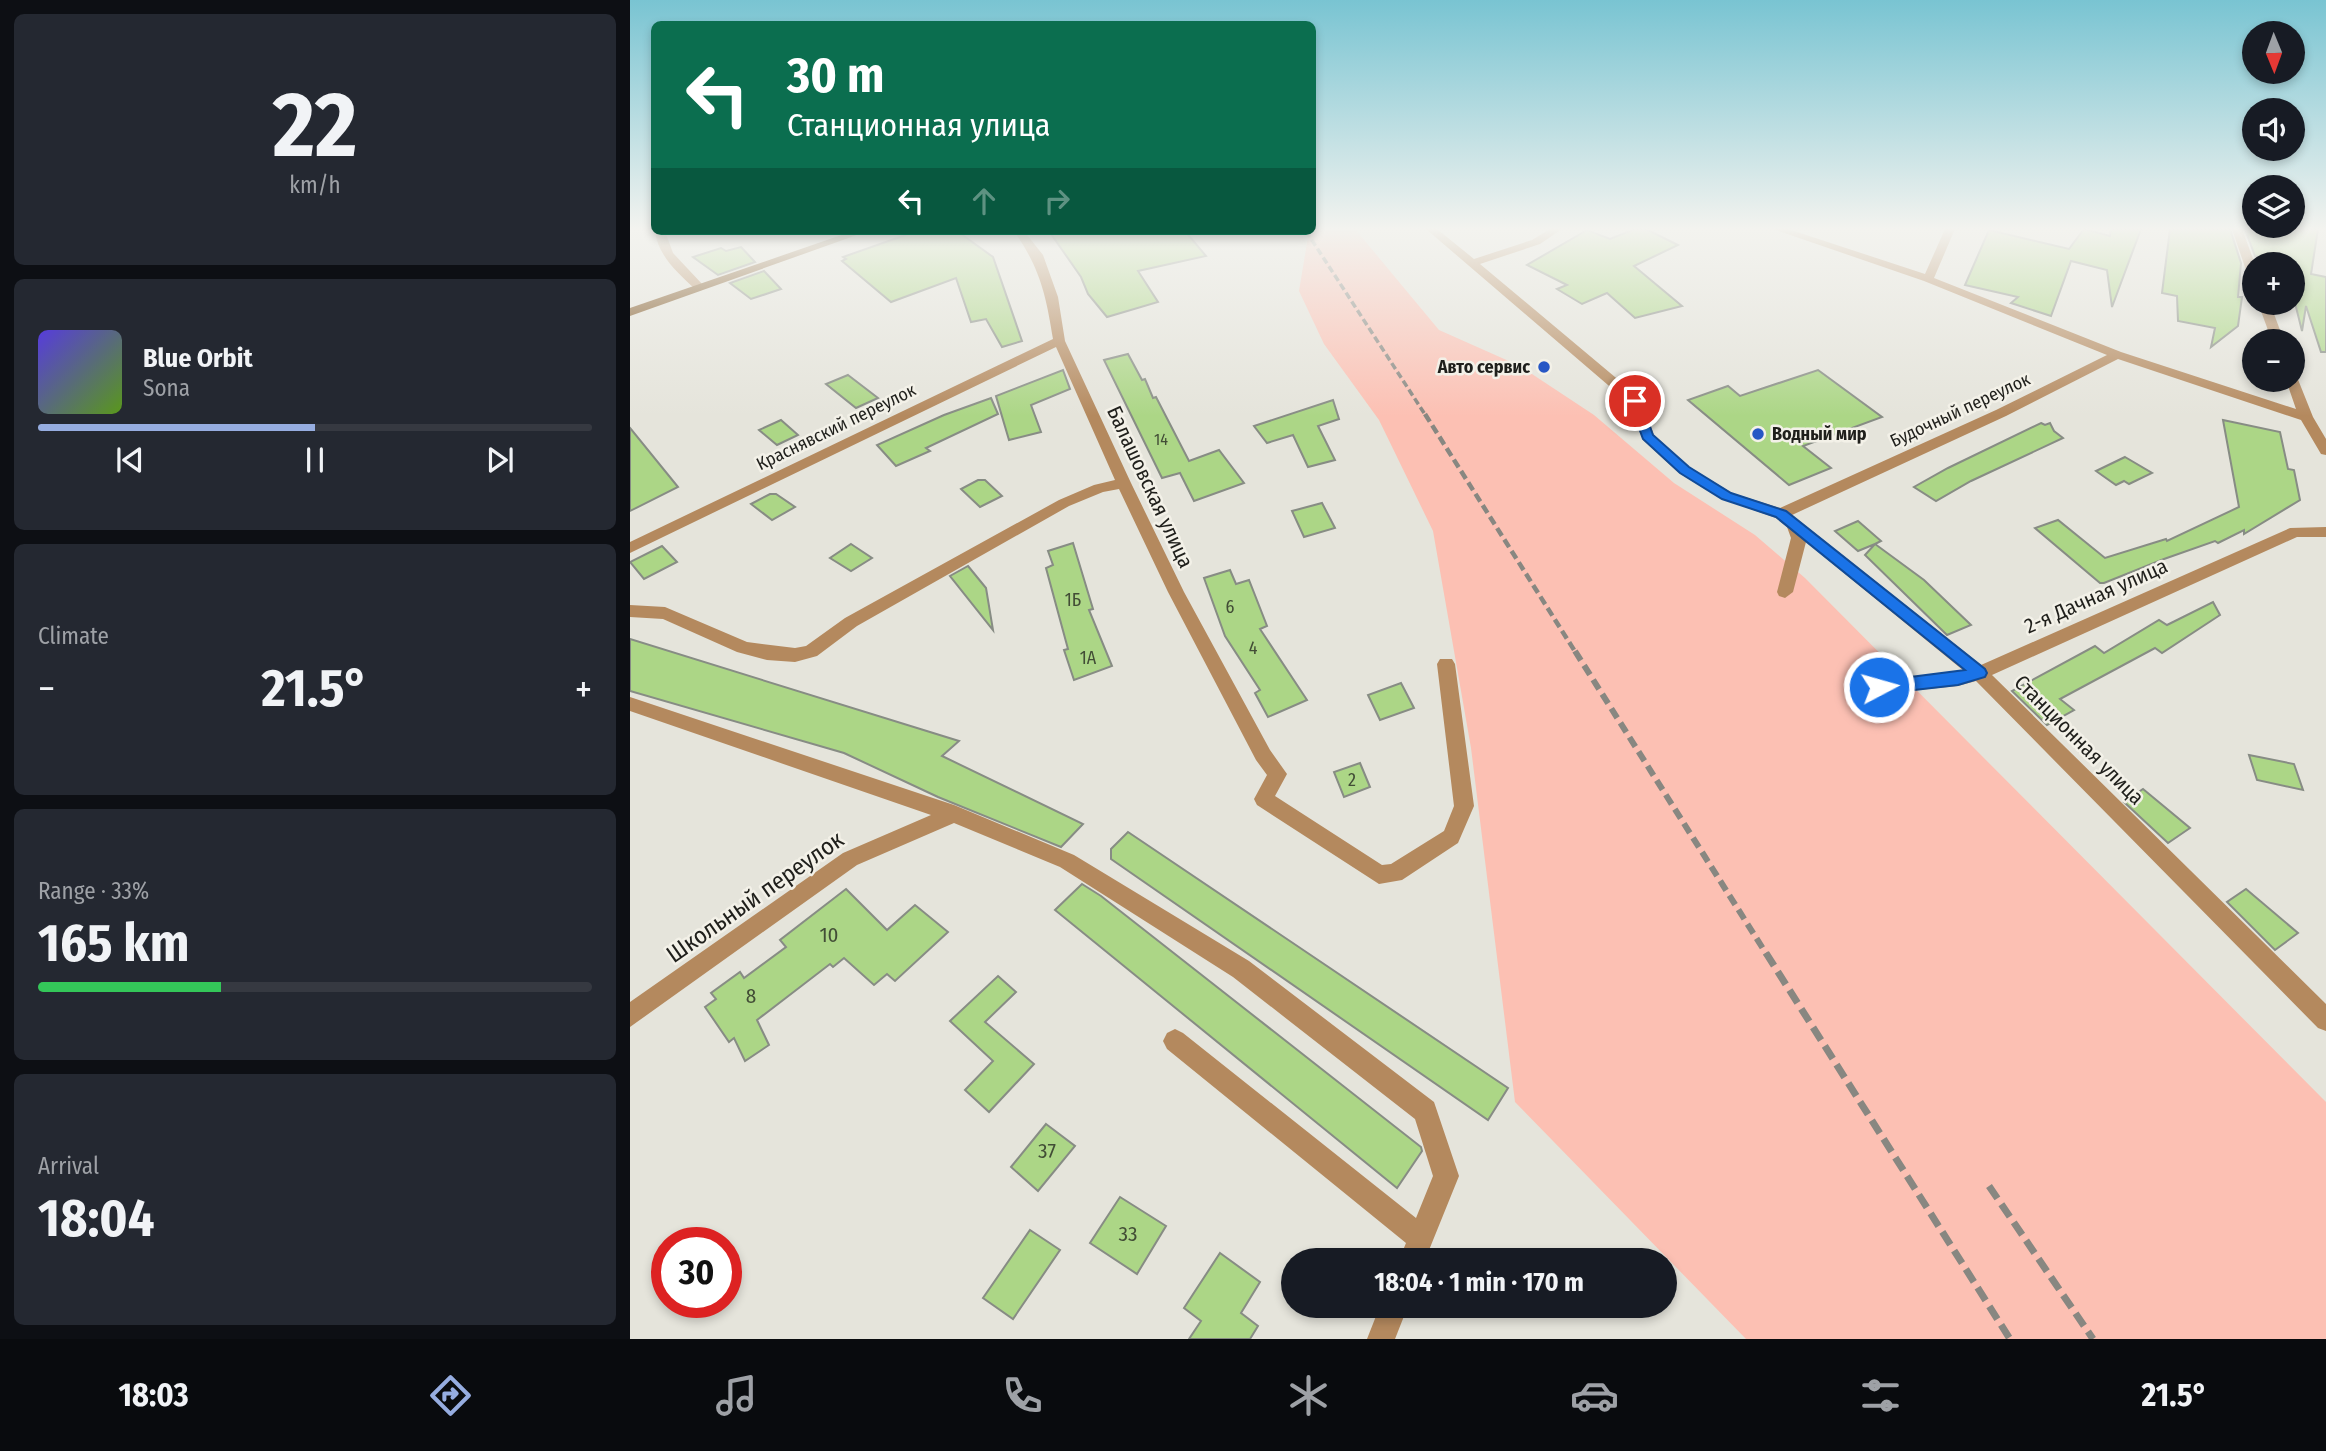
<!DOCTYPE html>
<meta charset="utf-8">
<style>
body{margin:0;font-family:"Fira Sans Condensed",sans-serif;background:#242831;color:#f1f3f6;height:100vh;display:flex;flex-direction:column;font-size:26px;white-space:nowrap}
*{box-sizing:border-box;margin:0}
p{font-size:23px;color:#9ea1a6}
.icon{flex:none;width:38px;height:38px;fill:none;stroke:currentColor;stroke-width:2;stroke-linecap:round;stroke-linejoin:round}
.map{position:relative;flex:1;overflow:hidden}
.drawer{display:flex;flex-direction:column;gap:14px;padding:14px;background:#0d0f14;width:630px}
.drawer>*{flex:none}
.top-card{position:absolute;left:21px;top:21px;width:665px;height:214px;border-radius:10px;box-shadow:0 4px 10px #0003;background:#0b6e4f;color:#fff;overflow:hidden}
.needle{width:46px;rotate:179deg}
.fabs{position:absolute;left:1612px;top:21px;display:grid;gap:14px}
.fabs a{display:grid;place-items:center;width:63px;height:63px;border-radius:50%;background:#171b24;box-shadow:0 4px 10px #0003;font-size:35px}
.speed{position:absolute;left:21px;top:1227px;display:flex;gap:14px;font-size:35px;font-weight:700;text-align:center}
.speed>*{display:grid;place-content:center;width:91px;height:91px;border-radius:50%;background:#171b24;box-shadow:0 4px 10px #0003;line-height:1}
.speed .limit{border:10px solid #d22;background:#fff;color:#111}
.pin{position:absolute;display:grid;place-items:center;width:60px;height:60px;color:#fff;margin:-30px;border:4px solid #fff;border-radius:50%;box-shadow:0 2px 7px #0007}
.me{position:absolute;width:77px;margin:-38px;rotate:84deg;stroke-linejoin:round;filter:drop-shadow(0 0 5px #0008)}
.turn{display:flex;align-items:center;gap:24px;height:147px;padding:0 21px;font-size:32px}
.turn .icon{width:91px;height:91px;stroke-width:2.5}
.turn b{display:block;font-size:49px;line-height:60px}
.lanes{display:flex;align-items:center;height:66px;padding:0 21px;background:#0003;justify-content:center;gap:35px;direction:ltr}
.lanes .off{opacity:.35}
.big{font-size:52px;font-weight:700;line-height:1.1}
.drawer .tile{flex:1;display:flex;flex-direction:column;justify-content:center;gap:10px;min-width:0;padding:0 24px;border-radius:10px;background:#242831}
.drawer .dial{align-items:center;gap:0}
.dial b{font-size:91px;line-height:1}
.song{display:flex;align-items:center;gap:21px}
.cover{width:84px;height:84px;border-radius:10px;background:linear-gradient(135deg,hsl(250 70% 55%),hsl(90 70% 35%))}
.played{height:7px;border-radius:4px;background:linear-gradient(90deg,#96ade0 50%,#363941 50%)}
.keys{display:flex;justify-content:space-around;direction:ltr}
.heat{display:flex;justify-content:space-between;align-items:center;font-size:38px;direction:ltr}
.charge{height:10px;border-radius:5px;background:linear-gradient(90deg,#34c759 33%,#363941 0)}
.trip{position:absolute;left:651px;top:1248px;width:396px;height:70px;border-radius:35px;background:#171b24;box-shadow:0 4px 10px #0003;font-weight:700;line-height:70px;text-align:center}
.tabs{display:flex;height:112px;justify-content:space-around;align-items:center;background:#090b0e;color:#9ea1a6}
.tabs .icon{width:49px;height:49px}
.tabs .active{color:#96ade0}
.tabs b{font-size:32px;color:#f1f3f6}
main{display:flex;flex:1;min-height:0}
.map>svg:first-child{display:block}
.green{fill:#fcc0b3}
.building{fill:#acd686;stroke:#878c84;stroke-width:2}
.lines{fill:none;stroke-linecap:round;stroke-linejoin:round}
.minor{fill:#b4895e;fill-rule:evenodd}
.tertiary{fill:#b4895e;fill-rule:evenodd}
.primary{fill:#72450e;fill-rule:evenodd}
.rail-far3{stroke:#888781;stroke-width:3.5;stroke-dasharray:7 3.5;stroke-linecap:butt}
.rail-far2{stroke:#888781;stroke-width:4.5;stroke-dasharray:9 4.5;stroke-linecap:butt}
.rail-far1{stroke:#888781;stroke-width:6;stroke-dasharray:11 6;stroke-linecap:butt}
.rail{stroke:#888781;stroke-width:7;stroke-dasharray:15 7;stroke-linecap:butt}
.route{fill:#1a73e8;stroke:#114b97;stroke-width:2}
.poi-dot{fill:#2757c5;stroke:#f3f1e8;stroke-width:2.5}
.labels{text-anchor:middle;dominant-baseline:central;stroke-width:5;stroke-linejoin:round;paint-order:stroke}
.far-number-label{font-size:16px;fill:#424d36}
.far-poi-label{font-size:18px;font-weight:bold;fill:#1f1f1b;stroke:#f3f1e8;text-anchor:end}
.far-street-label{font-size:18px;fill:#1f1f1b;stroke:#f3f1e8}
.number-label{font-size:18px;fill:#424d36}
.street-label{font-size:21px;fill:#1f1f1b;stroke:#f3f1e8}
.near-number-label{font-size:21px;fill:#424d36}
.near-street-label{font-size:24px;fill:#1f1f1b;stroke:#f3f1e8}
</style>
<main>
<section class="drawer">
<div class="tile dial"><b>22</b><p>km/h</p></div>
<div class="tile">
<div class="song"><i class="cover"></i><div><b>Blue Orbit</b><p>Sona</p></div></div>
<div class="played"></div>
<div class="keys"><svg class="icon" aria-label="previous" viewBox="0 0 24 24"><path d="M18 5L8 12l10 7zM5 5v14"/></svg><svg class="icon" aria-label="pause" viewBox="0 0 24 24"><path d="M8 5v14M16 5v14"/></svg><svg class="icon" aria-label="next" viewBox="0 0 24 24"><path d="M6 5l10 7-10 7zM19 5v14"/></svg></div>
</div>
<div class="tile"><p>Climate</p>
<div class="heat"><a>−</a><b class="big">21.5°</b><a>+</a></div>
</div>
<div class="tile"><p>Range · 33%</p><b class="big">165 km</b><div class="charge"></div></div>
<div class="tile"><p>Arrival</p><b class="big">18:04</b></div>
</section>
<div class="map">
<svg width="1696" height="1339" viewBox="0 0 1696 1339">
<rect width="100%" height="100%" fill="#e5e4db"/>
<polygon class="green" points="683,229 725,229 809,330 890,366 964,415 1044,483 1125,535 1175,578 1696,1102 1696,1339 1116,1339 885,1102 841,748 803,531 749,420 694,344 669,291 679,231"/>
<g class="building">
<polygon points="1005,229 1016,229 1048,245 1004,266 1052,306 1005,318 977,293 952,304 927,289 937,285 897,265 957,230 980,239"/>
<polygon points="1454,229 1480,236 1481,229 1511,229 1482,307 1477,270 1441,261 1421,316 1381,303 1388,297 1335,285 1359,230 1439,249"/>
<polygon points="1540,229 1600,229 1611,263 1608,297 1612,297 1608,326 1581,347 1585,328 1548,321 1547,296 1532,293"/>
<polygon points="1615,229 1688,229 1681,274 1696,277 1696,352 1691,352 1676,306 1672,331 1665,303 1662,302 1662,264 1625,256"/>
<polygon points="287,231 327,231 363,257 392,341 372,347 356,319 341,322 326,278 261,302 212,261 216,259 213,257"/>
<polygon points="419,231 555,231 576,256 508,271 528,302 477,317 458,294 451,277"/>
<polygon points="111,247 125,262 88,275 63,257 91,248 96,251"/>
<polygon points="134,271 151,289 121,299 100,283"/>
<polygon points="498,354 512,380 515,379 523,398 526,397 559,461 589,450 614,483 564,501 550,473 532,478 474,360"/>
<polygon points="433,370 440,389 401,405 411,432 379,440 366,396"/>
<polygon points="1188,370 1252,417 1173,446 1201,468 1159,485 1058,400 1098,386 1110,396"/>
<polygon points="218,375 248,398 226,408 196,384"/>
<polygon points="361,398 368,414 296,448 300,451 266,466 247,445 314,415"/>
<polygon points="703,400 709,419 688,426 705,460 678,467 663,435 637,443 624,426"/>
<polygon points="151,420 168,435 147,445 129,430"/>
<polygon points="1593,420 1650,432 1658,469 1664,470 1670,500 1614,534 1614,530 1588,543 1585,541 1534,559 1474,583 1470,583 1405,528 1428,520 1475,558 1536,539 1537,541 1609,507"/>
<polygon points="1411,423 1415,425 1420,423 1424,431 1433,438 1341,481 1306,501 1284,487 1318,468"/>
<polygon points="0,428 48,487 0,511"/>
<polygon points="1495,457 1522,473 1499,484 1494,481 1486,485 1466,471"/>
<polygon points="348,480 355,480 372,496 350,507 331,489"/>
<polygon points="140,494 146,494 165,507 142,520 121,504"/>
<polygon points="692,503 705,528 674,537 662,511"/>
<polygon points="1228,521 1251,541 1245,544 1294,580 1341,625 1317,635 1235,555 1245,544 1228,551 1205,531"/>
<polygon points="443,543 463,609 459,610 482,666 444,680 434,650 438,649 416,568 423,565 418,551"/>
<polygon points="221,544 242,558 221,571 200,558"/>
<polygon points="32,546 47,562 14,579 0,562"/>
<polygon points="338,566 356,588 363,630 320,576"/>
<polygon points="600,570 606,584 619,580 637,626 630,629 677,700 638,717 625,693 630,690 595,636 574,578"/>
<polygon points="1583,602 1590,615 1532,653 1525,648 1430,699 1444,710 1417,725 1382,691 1465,646 1474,653 1529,620 1537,625"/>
<polygon points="0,639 329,741 312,756 453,824 431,847 308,797 214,753 0,691"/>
<polygon points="771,683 784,708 750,720 738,695"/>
<polygon points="1619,755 1664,764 1673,790 1627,780"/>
<polygon points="730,763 740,787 714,797 704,772"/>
<polygon points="1513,789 1560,828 1538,843 1494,802"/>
<polygon points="498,832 878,1088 858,1120 481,859 481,849"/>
<polygon points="452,884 471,896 791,1147 792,1151 767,1188 425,910"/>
<polygon points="216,889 257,930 285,905 318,932 265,981 257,974 244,985 214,958 203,967 200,964 127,1020 139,1045 115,1061 104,1038 99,1042 75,1007 86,999 81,993 110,972 114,978 156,947 150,940"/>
<polygon points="1616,889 1668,933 1645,950 1597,902"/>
<polygon points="368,976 386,992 355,1022 404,1064 359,1112 335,1090 363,1061 320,1021"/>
<polygon points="416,1124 445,1146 408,1191 381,1167"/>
<polygon points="490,1197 536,1226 507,1274 460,1243"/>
<polygon points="400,1230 430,1250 383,1319 353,1298"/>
<polygon points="590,1253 630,1282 611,1313 628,1326 620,1339 559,1339 571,1321 554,1308"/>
</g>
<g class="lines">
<g class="minor">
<polygon points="796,229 807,229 844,259 902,240 920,229 932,229 910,244 850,264 1010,398 1024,435 1059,467 1102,493 1150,508 1366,410 1477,355 1294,281 1143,229 1158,229 1295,274 1315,229 1325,229 1304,278 1491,352 1666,409 1656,380 1667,377 1683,417 1696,439 1696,455 1691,454 1671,420 1488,359 1376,416 1162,515 1351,665 1660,528 1696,527 1696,537 1667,537 1362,675 1696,1004 1696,1031 1688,1028 1346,681 1328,686 1249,694 1243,692 1240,687 1243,682 1249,680 1334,671 1176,542 1163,592 1155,598 1149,596 1147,592 1161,538 1157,527 1146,518 1092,499 1049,473 1013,440 999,403"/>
<polygon points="1602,229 1612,229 1625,264 1624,279 1618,276"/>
<path d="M384 231H394L413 255 428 297 435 341 501 483 554 592 640 750 657 774 645 796 752 865 761 864 814 831 824 806 807 664 810 659H822L825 664 844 806 828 843 772 880 749 884 627 805 624 799 637 775 626 760 538 592 489 489 473 492 439 506 227 626 187 656 165 662 137 660 107 652 33 619 0 617V605L35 607 117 642 165 648 176 646 215 618 429 500 464 485 485 480 426 347 0 553V542L423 339C416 295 410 268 384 231Z"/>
<polygon points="1628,303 1640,303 1654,341 1642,341"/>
<polygon points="0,697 324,805 444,855 619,961 804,1102 829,1176 795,1260 769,1260 776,1243 537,1049 533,1041 537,1033 545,1029 553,1033 786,1218 803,1176 785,1119 603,977 430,867 324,823 227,865 0,1027 0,1002 213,853 301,815 0,711"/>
<polygon points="750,1306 778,1306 765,1339 737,1339"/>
</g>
<path class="tertiary" d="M25 231H35L43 253 73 285V289H65C48 273 28 256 25 231Z"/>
<polygon class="primary" points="223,231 238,231 0,316 0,308"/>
<polyline class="rail-far3" points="676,231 796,416"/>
<polyline class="rail-far2" points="795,414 946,653"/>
<polyline class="rail-far1" points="945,651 1137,955"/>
<g class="rail">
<polyline points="1136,953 1380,1339"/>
<polyline points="1359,1186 1463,1339"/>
</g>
</g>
<linearGradient id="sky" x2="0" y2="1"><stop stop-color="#79c4d2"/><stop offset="0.55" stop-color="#f3f3ef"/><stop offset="1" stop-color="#f3f3ef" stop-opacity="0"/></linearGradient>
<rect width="1696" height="416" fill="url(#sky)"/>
<polygon class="route" points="1005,397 1011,401 1023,435 1059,467 1101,493 1156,511 1355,669 1357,673 1355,677 1328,685 1249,694 1243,692 1241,687 1249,681 1335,670 1146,517 1092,499 1050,473 1013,439 999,401"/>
<g class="poi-dot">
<circle cx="914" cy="367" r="7"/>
<circle cx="1128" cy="434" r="7"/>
</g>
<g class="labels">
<g class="far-number-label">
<text x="531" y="439">14</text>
</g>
<g class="far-poi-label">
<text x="900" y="367">Авто сервис</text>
<text x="1142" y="434" text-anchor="start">Водный мир</text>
</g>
<g class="far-street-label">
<text transform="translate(1330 410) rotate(-25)">Будочный переулок</text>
<text transform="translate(206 427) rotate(-26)">Краснявский переулок</text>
</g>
<g class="number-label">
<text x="443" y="600">1Б</text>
<text x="600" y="607">6</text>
<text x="623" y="648">4</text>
<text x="458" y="658">1А</text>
<text x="722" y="780">2</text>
</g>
<g class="street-label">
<text transform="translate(520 487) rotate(65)">Балашовская улица</text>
<text transform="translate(1466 596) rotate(-24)">2-я Дачная улица</text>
<text transform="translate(1449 740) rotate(45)">Станционная улица</text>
</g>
<g class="near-number-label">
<text x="199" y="935">10</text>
<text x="121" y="996">8</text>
<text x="417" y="1151">37</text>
<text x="498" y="1234">33</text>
</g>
<g class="near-street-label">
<text transform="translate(125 897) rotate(-35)">Школьный переулок</text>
</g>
</g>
</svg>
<div class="fabs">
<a><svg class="needle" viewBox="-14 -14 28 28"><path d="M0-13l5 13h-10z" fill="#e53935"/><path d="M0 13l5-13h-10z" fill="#9ea1a6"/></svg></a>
<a><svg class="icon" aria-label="sound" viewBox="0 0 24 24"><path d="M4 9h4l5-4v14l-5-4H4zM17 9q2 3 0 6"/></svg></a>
<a><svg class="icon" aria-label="layers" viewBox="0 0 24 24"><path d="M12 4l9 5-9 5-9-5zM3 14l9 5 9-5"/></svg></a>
<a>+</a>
<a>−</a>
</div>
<div class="speed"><div class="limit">30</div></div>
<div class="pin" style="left:1005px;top:401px;background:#d93025"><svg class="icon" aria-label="arrive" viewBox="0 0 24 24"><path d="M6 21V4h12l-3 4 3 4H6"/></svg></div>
<svg class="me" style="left:1249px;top:687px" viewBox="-20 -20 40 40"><circle r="17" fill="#1a73e8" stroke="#fff" stroke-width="3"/><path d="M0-11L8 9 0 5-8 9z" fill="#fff"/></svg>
<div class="trip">18:04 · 1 min · 170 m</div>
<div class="top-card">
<div class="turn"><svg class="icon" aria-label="left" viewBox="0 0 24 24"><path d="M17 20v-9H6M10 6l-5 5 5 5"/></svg><div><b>30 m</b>Станционная улица</div></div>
<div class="lanes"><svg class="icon" aria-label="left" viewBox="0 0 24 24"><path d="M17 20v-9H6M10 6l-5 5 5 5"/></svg><svg class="icon off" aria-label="ahead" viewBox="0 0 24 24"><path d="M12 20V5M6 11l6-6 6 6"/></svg><svg class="icon off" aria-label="right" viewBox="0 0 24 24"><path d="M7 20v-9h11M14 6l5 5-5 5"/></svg></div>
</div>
</div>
</main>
<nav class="tabs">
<b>18:03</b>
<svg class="icon active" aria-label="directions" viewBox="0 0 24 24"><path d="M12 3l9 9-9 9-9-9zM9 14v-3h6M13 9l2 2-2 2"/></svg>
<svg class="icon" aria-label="music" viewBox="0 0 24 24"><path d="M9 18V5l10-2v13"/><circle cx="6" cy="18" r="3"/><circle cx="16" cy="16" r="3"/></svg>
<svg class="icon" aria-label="phone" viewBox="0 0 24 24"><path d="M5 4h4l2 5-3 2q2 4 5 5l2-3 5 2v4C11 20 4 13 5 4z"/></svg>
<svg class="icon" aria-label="climate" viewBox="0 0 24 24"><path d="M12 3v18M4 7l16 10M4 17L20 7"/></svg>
<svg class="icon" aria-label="car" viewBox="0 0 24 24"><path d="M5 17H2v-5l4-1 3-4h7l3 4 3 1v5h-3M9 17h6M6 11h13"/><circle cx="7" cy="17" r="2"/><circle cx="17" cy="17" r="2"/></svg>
<svg class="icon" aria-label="filters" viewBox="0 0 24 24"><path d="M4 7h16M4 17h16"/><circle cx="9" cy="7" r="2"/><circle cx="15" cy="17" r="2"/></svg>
<b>21.5°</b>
</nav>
